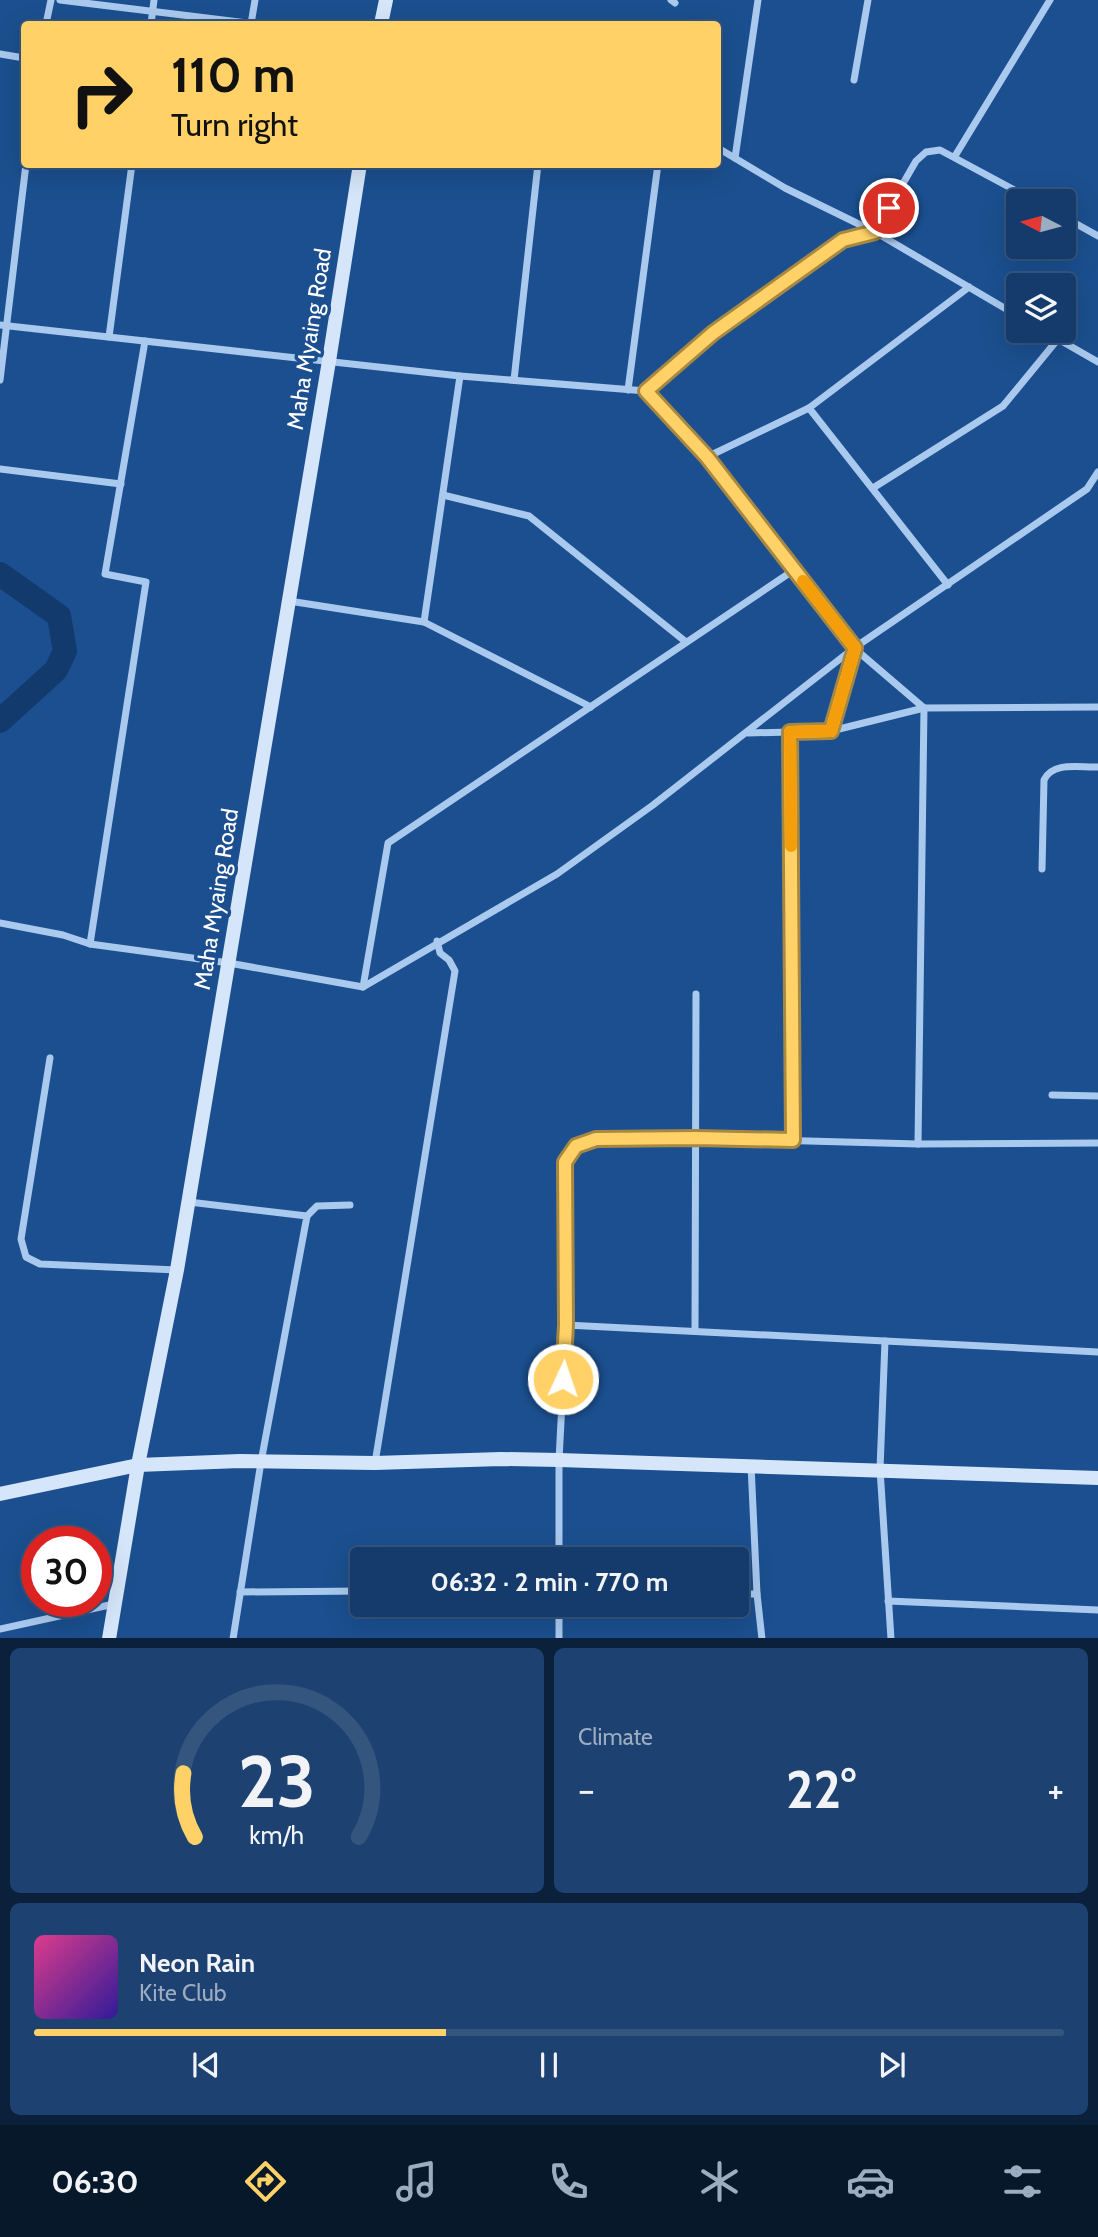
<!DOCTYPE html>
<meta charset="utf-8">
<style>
body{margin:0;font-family:Cabin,sans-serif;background:#1d4271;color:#f1f3f6;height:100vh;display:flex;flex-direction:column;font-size:26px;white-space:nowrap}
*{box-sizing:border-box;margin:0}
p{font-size:23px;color:#9dadc1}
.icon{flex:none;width:38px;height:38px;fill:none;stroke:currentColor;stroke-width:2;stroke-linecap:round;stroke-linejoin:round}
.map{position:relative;height:1638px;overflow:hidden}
.side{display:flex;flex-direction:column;gap:10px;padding:10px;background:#0b203b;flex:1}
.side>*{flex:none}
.hud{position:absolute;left:21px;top:21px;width:700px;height:147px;border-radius:7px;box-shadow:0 7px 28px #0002,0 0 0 2px #33557e;background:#ffd166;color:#111;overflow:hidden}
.needle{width:46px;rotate:276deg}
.buttons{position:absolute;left:1006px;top:189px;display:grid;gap:14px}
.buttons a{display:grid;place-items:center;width:70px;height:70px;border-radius:7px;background:#143b6b;box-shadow:0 7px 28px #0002,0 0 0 2px #33557e;font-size:35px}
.speed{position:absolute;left:21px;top:1526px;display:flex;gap:14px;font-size:35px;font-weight:700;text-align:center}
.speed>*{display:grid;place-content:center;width:91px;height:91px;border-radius:50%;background:#143b6b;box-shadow:0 7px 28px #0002,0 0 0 2px #33557e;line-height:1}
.speed .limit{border:10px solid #d22;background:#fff;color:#111}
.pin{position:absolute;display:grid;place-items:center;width:60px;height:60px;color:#fff;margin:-30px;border:4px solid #fff;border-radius:50%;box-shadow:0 2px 7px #0007}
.me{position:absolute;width:77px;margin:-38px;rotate:3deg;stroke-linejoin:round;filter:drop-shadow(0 0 5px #0008)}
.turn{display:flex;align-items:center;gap:24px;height:147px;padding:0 35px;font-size:32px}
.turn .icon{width:91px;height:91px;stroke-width:2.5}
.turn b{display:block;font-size:49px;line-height:60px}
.big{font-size:52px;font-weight:700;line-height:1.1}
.side .tile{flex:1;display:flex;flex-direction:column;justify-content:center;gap:10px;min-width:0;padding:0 24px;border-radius:10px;background:#1d4271}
.side .dial{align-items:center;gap:0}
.dial svg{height:182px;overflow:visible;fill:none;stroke:#33557e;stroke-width:7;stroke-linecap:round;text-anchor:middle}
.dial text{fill:#f1f3f6;stroke:none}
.song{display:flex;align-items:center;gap:21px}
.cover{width:84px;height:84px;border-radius:10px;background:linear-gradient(135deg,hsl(330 70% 55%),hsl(250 70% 35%))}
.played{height:7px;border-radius:4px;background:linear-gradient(90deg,#ffd166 40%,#33557e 40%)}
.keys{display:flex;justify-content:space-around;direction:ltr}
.heat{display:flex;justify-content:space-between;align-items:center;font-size:38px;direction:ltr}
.side .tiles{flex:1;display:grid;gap:10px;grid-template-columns:1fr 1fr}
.tile:last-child{grid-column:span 2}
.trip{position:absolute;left:350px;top:1547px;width:399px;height:70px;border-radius:7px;background:#143b6b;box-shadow:0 7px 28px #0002,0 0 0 2px #33557e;font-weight:700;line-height:70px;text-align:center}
.dock{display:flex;height:112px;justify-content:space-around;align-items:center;background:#08182b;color:#9dadc1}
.dock .icon{width:49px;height:49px}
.dock .on{color:#ffd166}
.dock b{font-size:32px;color:#f1f3f6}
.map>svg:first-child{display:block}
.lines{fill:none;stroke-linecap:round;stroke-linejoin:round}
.river{stroke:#123a6d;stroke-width:24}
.street{stroke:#a9c9ee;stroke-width:7}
.secondary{stroke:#d6e6fa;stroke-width:14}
.route-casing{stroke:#a68842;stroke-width:18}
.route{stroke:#ffd166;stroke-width:12}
.slow{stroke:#f59e0b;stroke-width:12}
.labels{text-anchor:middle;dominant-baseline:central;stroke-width:7;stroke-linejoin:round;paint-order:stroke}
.street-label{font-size:23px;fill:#fff;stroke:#1b4f8f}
</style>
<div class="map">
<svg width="1098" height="1639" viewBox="0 0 1098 1639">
<rect width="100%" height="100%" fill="#1b4f8f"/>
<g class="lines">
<polyline class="river" points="0,574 59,616 65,651 56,670 0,721"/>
<g class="street">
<polyline points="60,0 256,24"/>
<polyline points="671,0 675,3"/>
<polyline points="46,24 51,0"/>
<polyline points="151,24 154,0"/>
<polyline points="251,24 255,0"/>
<polyline points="0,54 24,58"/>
<polyline points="854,80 868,0"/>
<polyline points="718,148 785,188 875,232 1018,316"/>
<polyline points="955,156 1050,0"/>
<polyline points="735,158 758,0"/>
<polyline points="1064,217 1098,236"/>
<polyline points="0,325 460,376 646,391 707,457 854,648 924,708"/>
<polyline points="1044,331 1098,362"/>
<polyline points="109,337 132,164"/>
<polyline points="0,380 26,164"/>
<polyline points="514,380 538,164"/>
<polyline points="628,390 658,164"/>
<polyline points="646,391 713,333 843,240 875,232 916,161 926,152 940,150 1035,201"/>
<polyline points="809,408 948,585"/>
<polyline points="707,457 809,408 969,287"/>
<polyline points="0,469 121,484"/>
<polyline points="873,488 1003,406 1058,339"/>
<polyline points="443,495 529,516 686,642"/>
<polyline points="289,601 424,622 591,707"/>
<polyline points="424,622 460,376"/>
<polyline points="831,731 854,649"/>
<polyline points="790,732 793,1140"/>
<polyline points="748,733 831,731 924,708 1098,707"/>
<path d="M1042 869 1044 780C1053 761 1080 768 1098 767"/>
<polyline points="0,923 63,935 90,944 229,963 363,987 557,874 653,805 854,648 1087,489 1098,472"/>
<polyline points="90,944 146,582 105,574 145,341"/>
<polyline points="363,987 388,843 794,570"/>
<polyline points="50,1058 21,1239 26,1257 40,1264 177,1270"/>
<polyline points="1052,1095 1098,1096"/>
<polyline points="918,1144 924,708"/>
<polyline points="189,1202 307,1216 261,1462 233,1639"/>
<polyline points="307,1216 317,1206 350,1205"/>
<polyline points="566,1325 885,1341"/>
<polyline points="695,1331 696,994"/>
<polyline points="375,1463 455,971 449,960 440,953 437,941"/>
<polyline points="559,1559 559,1460 566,1325 565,1162 576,1146 596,1139 696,1138 918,1144 1098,1143"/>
<polyline points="240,1592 362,1591"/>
<polyline points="737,1594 757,1594 751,1465"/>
<polyline points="757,1594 762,1639"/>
<polyline points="888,1601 1098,1610"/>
<polyline points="0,1629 114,1604"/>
<polyline points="559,1639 559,1605"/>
<polyline points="891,1639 880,1469 885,1341 1098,1352"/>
</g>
<g class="secondary">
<polyline points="381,24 386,0"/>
<polyline points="0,1494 138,1465 240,1461 375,1463 501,1459 559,1460 1098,1478"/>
<polyline points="109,1639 138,1465 177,1270 329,361 360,164"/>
</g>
</g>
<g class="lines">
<g class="route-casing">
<polyline id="route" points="563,1379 566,1325 565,1162 576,1146 596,1139 696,1138 793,1140 790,732 831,731 855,648 707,457 646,391 713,333 843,240 875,232 889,208"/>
</g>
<use href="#route" class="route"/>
<polyline class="slow" points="791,846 790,732 831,731 855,648 803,581"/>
</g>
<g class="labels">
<g class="street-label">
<text transform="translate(309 339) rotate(-81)">Maha Myaing Road</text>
<text transform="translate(216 899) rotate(-81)">Maha Myaing Road</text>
</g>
</g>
</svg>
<div class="buttons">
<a><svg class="needle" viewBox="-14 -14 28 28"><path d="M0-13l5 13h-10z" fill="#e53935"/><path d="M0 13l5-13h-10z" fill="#9dadc1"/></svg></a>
<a><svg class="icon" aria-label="layers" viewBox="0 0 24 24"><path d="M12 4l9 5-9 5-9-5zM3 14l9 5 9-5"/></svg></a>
</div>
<div class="speed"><div class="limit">30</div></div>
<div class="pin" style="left:889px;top:208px;background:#d93025"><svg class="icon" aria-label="arrive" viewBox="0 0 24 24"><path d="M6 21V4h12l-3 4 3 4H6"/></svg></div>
<svg class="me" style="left:563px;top:1379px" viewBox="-20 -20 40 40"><circle r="17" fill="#ffd166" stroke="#fff" stroke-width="3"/><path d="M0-11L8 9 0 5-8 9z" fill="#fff"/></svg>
<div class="trip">06:32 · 2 min · 770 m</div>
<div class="hud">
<div class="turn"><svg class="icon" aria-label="right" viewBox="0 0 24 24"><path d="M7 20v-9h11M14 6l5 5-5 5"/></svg><div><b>110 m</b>Turn right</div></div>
</div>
</div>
<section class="side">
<div class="tiles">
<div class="tile dial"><svg viewBox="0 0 100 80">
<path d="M14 69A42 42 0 1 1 86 69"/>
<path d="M14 69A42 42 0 0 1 9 41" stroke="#ffd166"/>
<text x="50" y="56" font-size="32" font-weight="700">23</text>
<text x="50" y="72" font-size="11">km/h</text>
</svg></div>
<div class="tile"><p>Climate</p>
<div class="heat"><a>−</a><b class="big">22°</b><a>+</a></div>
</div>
<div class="tile">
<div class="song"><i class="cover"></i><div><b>Neon Rain</b><p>Kite Club</p></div></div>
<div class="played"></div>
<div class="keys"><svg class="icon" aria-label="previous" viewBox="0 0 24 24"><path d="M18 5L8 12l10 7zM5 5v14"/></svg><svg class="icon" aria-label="pause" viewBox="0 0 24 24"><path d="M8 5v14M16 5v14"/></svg><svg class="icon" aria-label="next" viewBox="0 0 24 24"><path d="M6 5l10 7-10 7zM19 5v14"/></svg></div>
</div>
</div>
</section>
<nav class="dock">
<b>06:30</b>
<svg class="icon on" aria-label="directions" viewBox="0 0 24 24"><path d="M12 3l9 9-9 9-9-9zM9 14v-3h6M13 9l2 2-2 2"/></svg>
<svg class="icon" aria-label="music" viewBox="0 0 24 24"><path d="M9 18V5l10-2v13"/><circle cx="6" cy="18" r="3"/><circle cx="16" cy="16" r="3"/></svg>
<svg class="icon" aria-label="phone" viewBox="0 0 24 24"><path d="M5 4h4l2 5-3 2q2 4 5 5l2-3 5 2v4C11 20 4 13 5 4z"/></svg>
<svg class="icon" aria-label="climate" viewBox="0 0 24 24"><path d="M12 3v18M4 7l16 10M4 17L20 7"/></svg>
<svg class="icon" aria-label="car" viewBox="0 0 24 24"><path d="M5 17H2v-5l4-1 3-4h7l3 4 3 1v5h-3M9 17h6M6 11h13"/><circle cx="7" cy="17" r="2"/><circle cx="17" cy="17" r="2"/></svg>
<svg class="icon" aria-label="filters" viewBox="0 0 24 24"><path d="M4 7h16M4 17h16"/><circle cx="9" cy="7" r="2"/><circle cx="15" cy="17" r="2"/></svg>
</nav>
